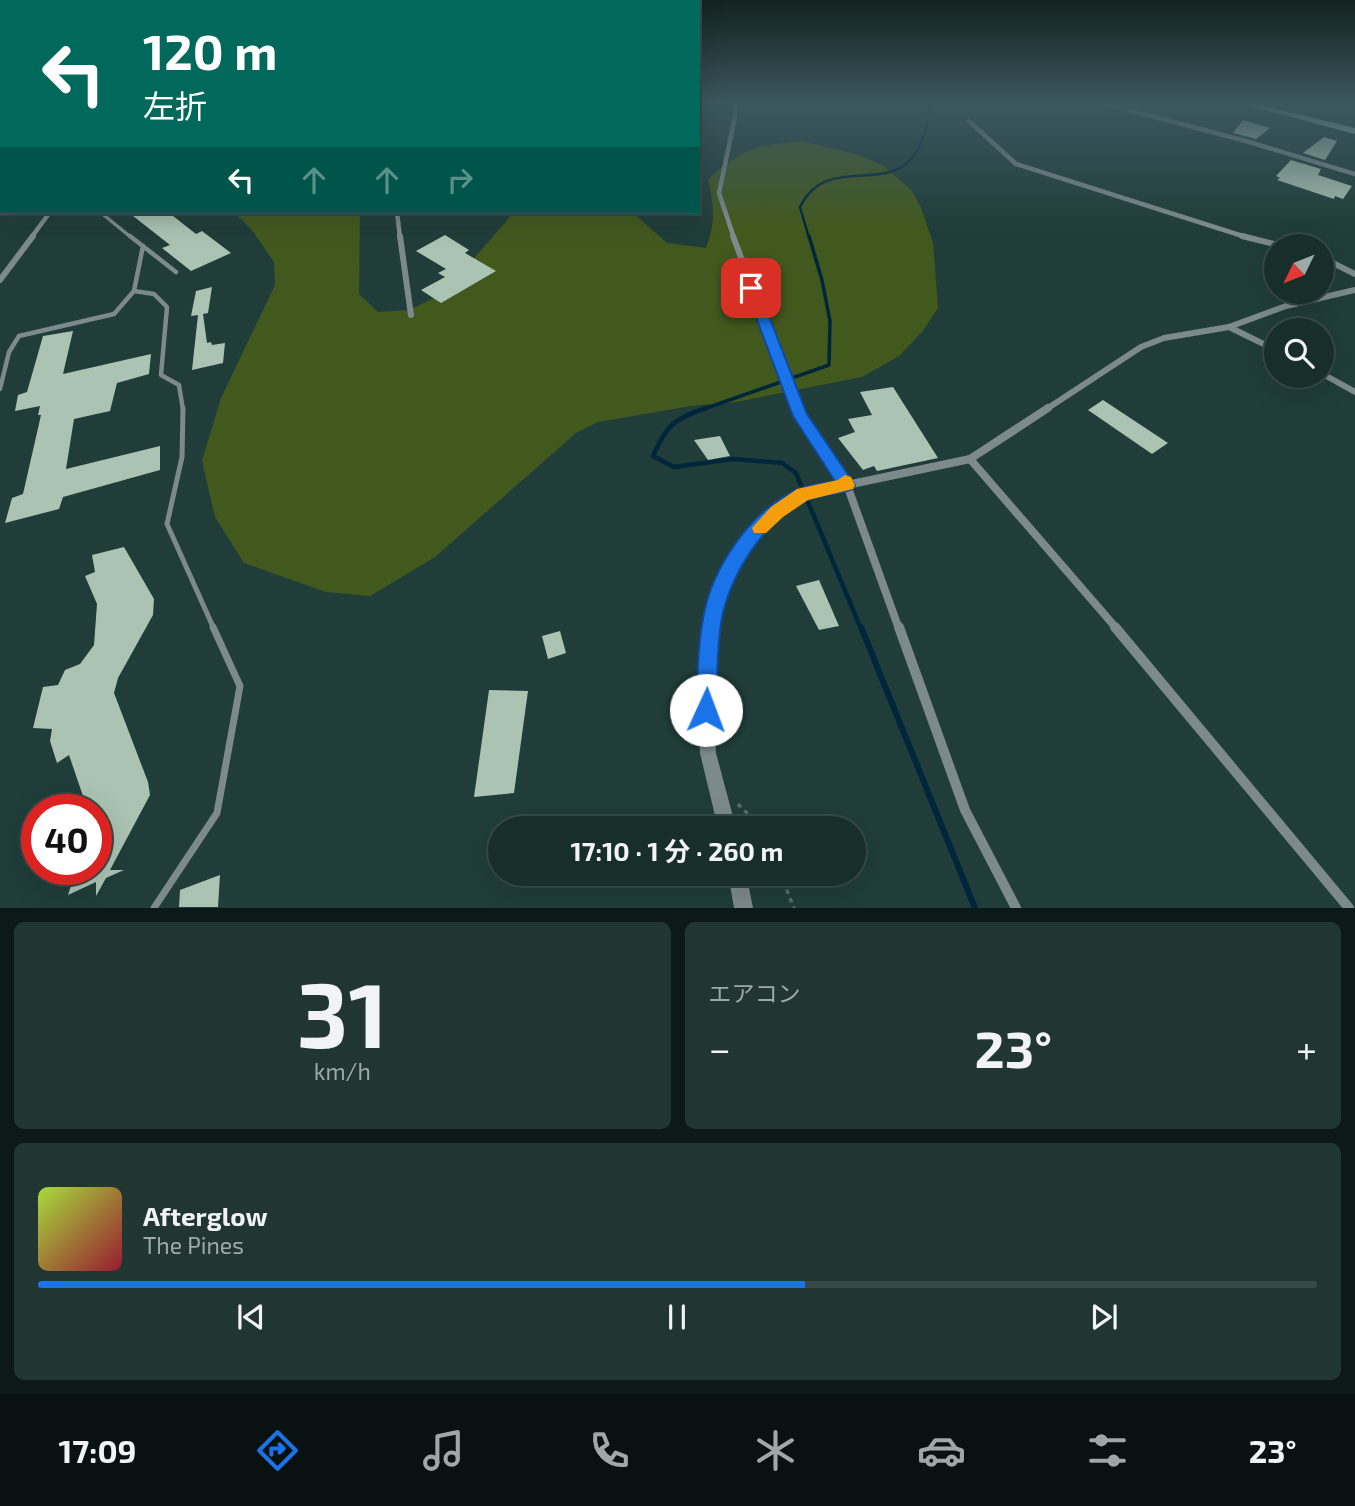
<!DOCTYPE html>
<html lang="ja">
<meta charset="utf-8">
<style>
body{margin:0;font-family:"Exo 2","Noto Sans JP",sans-serif;background:#213633;color:#f1f3f6;height:100vh;display:flex;flex-direction:column;font-size:26px;white-space:nowrap}
*{box-sizing:border-box;margin:0}
p{font-size:23px;color:#9fa8a9}
.icon{flex:none;width:38px;height:38px;fill:none;stroke:currentColor;stroke-width:2;stroke-linecap:round;stroke-linejoin:round}
.map{position:relative;height:908px;overflow:hidden}
.sheet{display:flex;flex-direction:column;gap:14px;padding:14px;background:#0d1918;flex:1}
.sheet>*{flex:none}
.hud{position:absolute;left:0px;top:0px;width:700px;height:214px;box-shadow:0 7px 28px #0002,0 0 0 2px #364a47;background:#00695c;color:#fff;overflow:hidden}
.needle{width:46px;rotate:227deg}
.buttons{position:absolute;left:1264px;top:234px;display:grid;gap:14px}
.buttons a{display:grid;place-items:center;width:70px;height:70px;border-radius:50%;background:#182e2b;box-shadow:0 7px 28px #0002,0 0 0 2px #364a47;font-size:35px}
.speed{position:absolute;left:21px;top:794px;display:flex;gap:14px;font-size:35px;font-weight:700;text-align:center}
.speed>*{display:grid;place-content:center;width:91px;height:91px;border-radius:50%;background:#182e2b;box-shadow:0 7px 28px #0002,0 0 0 2px #364a47;line-height:1}
.speed .limit{border:10px solid #d22;background:#fff;color:#111}
.pin{position:absolute;display:grid;place-items:center;width:60px;height:60px;color:#fff;margin:-30px;border-radius:14px;box-shadow:0 4px 10px #0006}
.me{position:absolute;width:77px;margin:-38px;rotate:2deg;stroke-linejoin:round;filter:drop-shadow(0 0 5px #0008)}
.turn{display:flex;align-items:center;gap:24px;height:147px;padding:0 28px;font-size:32px}
.turn .icon{width:91px;height:91px;stroke-width:2.5}
.turn b{display:block;font-size:49px;line-height:60px}
.lanes{display:flex;align-items:center;height:66px;padding:0 28px;background:#0003;justify-content:center;gap:35px;direction:ltr}
.lanes .off{opacity:.35}
.big{font-size:52px;font-weight:700;line-height:1.1}
.sheet .tile{flex:1;display:flex;flex-direction:column;justify-content:center;gap:10px;min-width:0;padding:0 24px;border-radius:10px;background:#213633}
.sheet .dial{align-items:center;gap:0}
.dial b{font-size:91px;line-height:1}
.song{display:flex;align-items:center;gap:21px}
.cover{width:84px;height:84px;border-radius:10px;background:linear-gradient(135deg,hsl(80 70% 55%),hsl(350 70% 35%))}
.played{height:7px;border-radius:4px;background:linear-gradient(90deg,#1a73e8 60%,#364a47 60%)}
.keys{display:flex;justify-content:space-around;direction:ltr}
.heat{display:flex;justify-content:space-between;align-items:center;font-size:38px;direction:ltr}
.sheet .tiles{flex:1;display:grid;gap:14px;grid-template-columns:1fr 1fr}
.tile:last-child{grid-column:span 2}
.trip{position:absolute;left:488px;top:816px;width:378px;height:70px;border-radius:35px;background:#182e2b;box-shadow:0 7px 28px #0002,0 0 0 2px #364a47;font-weight:700;line-height:70px;text-align:center}
.dock{display:flex;height:112px;justify-content:space-around;align-items:center;background:#0a1211;color:#9fa8a9}
.dock .icon{width:49px;height:49px}
.dock .on{color:#1a73e8}
.dock b{font-size:32px;color:#f1f3f6}
.map>svg:first-child{display:block}
.green{fill:#42591e}
.lines{fill:none;stroke-linecap:round;stroke-linejoin:round}
.stream-far3{stroke:#00263c;stroke-width:2.5}
.stream-far2{stroke:#00263c;stroke-width:3.5}
.stream-far1{stroke:#00263c;stroke-width:4.5}
.stream{stroke:#00263c;stroke-width:6}
.building{fill:#aac3b2}
.path{stroke:#546d69;stroke-width:3.5;stroke-dasharray:4.5 4.5;stroke-linecap:butt}
.service-far3{stroke:#7c8a8d;stroke-width:3.5}
.service-far2{stroke:#7c8a8d;stroke-width:4.5}
.service-far1{stroke:#7c8a8d;stroke-width:5}
.service{stroke:#7c8a8d;stroke-width:7}
.minor-far3{stroke:#7c8a8d;stroke-width:4.5}
.minor-far2{stroke:#7c8a8d;stroke-width:6}
.minor-far1{stroke:#7c8a8d;stroke-width:8}
.minor{stroke:#7c8a8d;stroke-width:10}
.tertiary{fill:#7c8a8d;fill-rule:evenodd}
.secondary{fill:#a3b9bd;fill-rule:evenodd}
.route{fill:#1a73e8;stroke:#114b97;stroke-width:2}
.slow{fill:#f59e0b}
</style>
<div class="map">
<svg width="1355" height="908" viewBox="0 0 1355 908">
<rect width="100%" height="100%" fill="#203d39"/>
<path class="green" d="M803 141 855 154 884 166 912 191 921 208 933 243 938 308 922 332 899 356 862 377 736 402 691 406 598 422 576 433 435 557 370 596 326 592 244 563 215 517 202 461 221 398 275 285 274 262 252 230 234 212H360L359 294 378 312 409 310 444 293 514 212H632L667 243 706 248C715 224 715 206 708 180 742 147 757 146 803 141Z"/>
<g class="lines">
<path class="stream-far3" d="M809 238 800 207C826 154 883 193 912 158 925 143 927 120 932 102"/>
<polyline class="stream-far2" points="701,410 829,365 830,321 822,280 809,236"/>
<path class="stream-far1" d="M706 408C673 419 667 425 653 456L674 467 733 459 782 463 796 473 861 629"/>
<polyline class="stream" points="861,627 975,908"/>
</g>
<g class="building">
<polygon points="1243,120 1270,128 1256,139 1233,133"/>
<polygon points="1324,137 1337,141 1325,160 1303,153"/>
<polygon points="1291,160 1321,169 1318,175 1352,186 1343,199 1335,196 1334,199 1277,180 1280,178 1276,176"/>
<polygon points="128,212 168,212 196,234 202,231 231,253 191,271 162,248 170,245"/>
<polygon points="445,235 469,250 465,253 496,271 441,303 421,290 445,277 438,273 446,269 416,251"/>
<polygon points="212,287 208,313 203,314 207,343 211,342 212,345 225,343 223,363 192,370 198,315 191,316 196,291"/>
<polygon points="73,331 63,374 151,354 149,374 117,383 110,411 74,419 66,469 160,446 160,470 63,497 59,509 5,523 12,498 23,494 41,415 38,415 40,406 15,411 18,395 27,392 43,336"/>
<polygon points="893,387 938,458 877,471 874,466 863,470 838,438 855,432 848,419 872,415 860,392"/>
<polygon points="1103,400 1168,443 1152,454 1088,410"/>
<polygon points="720,436 730,456 708,460 694,440"/>
<polygon points="124,547 154,599 153,615 118,678 114,693 148,782 150,795 110,870 124,870 106,878 96,896 96,882 68,895 76,870 96,870 96,810 81,810 84,799 69,755 57,763 50,741 52,729 33,728 43,687 58,685 65,670 80,664 94,645 97,604 85,576 95,572 92,555"/>
<polygon points="819,580 839,626 819,630 796,586"/>
<polygon points="560,631 566,653 548,659 542,636"/>
<polygon points="489,690 528,691 514,793 474,797"/>
<polygon points="220,875 218,907 179,907 180,890"/>
</g>
<g class="lines">
<g class="path">
<polyline points="738,804 762,828"/>
<polyline points="780,873 794,908"/>
</g>
<polyline class="service-far3" points="100,212 132,238"/>
<g class="service-far2">
<polyline points="130,236 176,272"/>
<polyline points="143,246 134,291 154,294 167,307 161,375 179,385 183,410"/>
<polyline points="0,389 9,352 19,336 114,314 134,291"/>
</g>
<polyline class="service-far1" points="183,408 182,457 167,524 214,629"/>
<polyline class="service" points="154,908 217,813 240,686 213,627"/>
<g class="minor-far3">
<polyline points="1098,102 1246,141 1355,174"/>
<polyline points="969,121 1016,164 1249,238"/>
<polyline points="397,212 400,238"/>
<polyline points="31,238 50,212"/>
<polyline points="734,238 719,193 735,117 735,102"/>
</g>
<g class="minor-far2">
<polyline points="400,236 411,315"/>
<polyline points="733,236 798,410"/>
<polyline points="1242,236 1286,247"/>
<polyline points="1321,257 1355,274"/>
<polyline points="0,280 33,236"/>
<polyline points="1229,327 1276,350"/>
<polyline points="1321,373 1355,392"/>
<polyline points="1045,410 1141,347 1164,338 1229,327 1286,306 1355,290"/>
</g>
<g class="minor-far1">
<polyline points="797,408 847,485 899,629"/>
<polyline points="970,459 1117,629"/>
<polyline points="847,485 970,459 1048,408"/>
</g>
<g class="minor">
<polyline points="899,627 965,810 1016,908"/>
<polyline points="1115,627 1349,908"/>
</g>
<g class="tertiary">
<polygon points="847,480 851,481 853,485 851,489 806,498 782,516 758,540 737,570 727,590 719,619 714,710 716,753 736,828 718,828 700,753 698,710 705,619 713,589 727,562 748,532 772,508 798,490"/>
<polygon points="728,873 746,873 753,908 734,908"/>
</g>
<polygon class="secondary" points="1236,102 1248,102 1355,128 1355,134"/>
</g>
<linearGradient id="sky" x2="0" y2="1"><stop stop-color="#12221f"/><stop offset="0.45" stop-color="#3c575f"/><stop offset="1" stop-color="#3c575f" stop-opacity="0"/></linearGradient>
<rect width="1355" height="229" fill="url(#sky)"/>
<path class="route" d="M751 284 758 288 807 414 855 485 853 489 847 491C835 494 821 495 810 499 768 514 729 576 722 618 716 647 718 680 716 710L713 717 706 720 699 717 696 710C698 680 697 648 703 619 711 569 751 509 799 489 810 484 824 483 835 481L793 416 745 288Z"/>
<polygon class="slow" points="845,475 851,477 855,485 853,489 808,500 783,517 766,533 754,533 752,528 771,507 797,489 838,480"/>
</svg>
<div class="buttons">
<a><svg class="needle" viewBox="-14 -14 28 28"><path d="M0-13l5 13h-10z" fill="#e53935"/><path d="M0 13l5-13h-10z" fill="#9fa8a9"/></svg></a>
<a><svg class="icon" aria-label="search" viewBox="0 0 24 24"><circle cx="10" cy="10" r="6"/><path d="M15 15l6 6"/></svg></a>
</div>
<div class="speed"><div class="limit">40</div></div>
<div class="pin" style="left:751px;top:288px;background:#d93025"><svg class="icon" aria-label="arrive" viewBox="0 0 24 24"><path d="M6 21V4h12l-3 4 3 4H6"/></svg></div>
<svg class="me" style="left:706px;top:710px" viewBox="-20 -20 40 40"><circle r="19" fill="#fff"/><path d="M0-13L10 11 0 6-10 11z" fill="#1a73e8"/></svg>
<div class="trip">17:10 · 1 分 · 260 m</div>
<div class="hud">
<div class="turn"><svg class="icon" aria-label="left" viewBox="0 0 24 24"><path d="M17 20v-9H6M10 6l-5 5 5 5"/></svg><div><b>120 m</b>左折</div></div>
<div class="lanes"><svg class="icon" aria-label="left" viewBox="0 0 24 24"><path d="M17 20v-9H6M10 6l-5 5 5 5"/></svg><svg class="icon off" aria-label="ahead" viewBox="0 0 24 24"><path d="M12 20V5M6 11l6-6 6 6"/></svg><svg class="icon off" aria-label="ahead" viewBox="0 0 24 24"><path d="M12 20V5M6 11l6-6 6 6"/></svg><svg class="icon off" aria-label="right" viewBox="0 0 24 24"><path d="M7 20v-9h11M14 6l5 5-5 5"/></svg></div>
</div>
</div>
<section class="sheet">
<div class="tiles">
<div class="tile dial"><b>31</b><p>km/h</p></div>
<div class="tile"><p>エアコン</p>
<div class="heat"><a>−</a><b class="big">23°</b><a>+</a></div>
</div>
<div class="tile">
<div class="song"><i class="cover"></i><div><b>Afterglow</b><p>The Pines</p></div></div>
<div class="played"></div>
<div class="keys"><svg class="icon" aria-label="previous" viewBox="0 0 24 24"><path d="M18 5L8 12l10 7zM5 5v14"/></svg><svg class="icon" aria-label="pause" viewBox="0 0 24 24"><path d="M8 5v14M16 5v14"/></svg><svg class="icon" aria-label="next" viewBox="0 0 24 24"><path d="M6 5l10 7-10 7zM19 5v14"/></svg></div>
</div>
</div>
</section>
<nav class="dock">
<b>17:09</b>
<svg class="icon on" aria-label="directions" viewBox="0 0 24 24"><path d="M12 3l9 9-9 9-9-9zM9 14v-3h6M13 9l2 2-2 2"/></svg>
<svg class="icon" aria-label="music" viewBox="0 0 24 24"><path d="M9 18V5l10-2v13"/><circle cx="6" cy="18" r="3"/><circle cx="16" cy="16" r="3"/></svg>
<svg class="icon" aria-label="phone" viewBox="0 0 24 24"><path d="M5 4h4l2 5-3 2q2 4 5 5l2-3 5 2v4C11 20 4 13 5 4z"/></svg>
<svg class="icon" aria-label="climate" viewBox="0 0 24 24"><path d="M12 3v18M4 7l16 10M4 17L20 7"/></svg>
<svg class="icon" aria-label="car" viewBox="0 0 24 24"><path d="M5 17H2v-5l4-1 3-4h7l3 4 3 1v5h-3M9 17h6M6 11h13"/><circle cx="7" cy="17" r="2"/><circle cx="17" cy="17" r="2"/></svg>
<svg class="icon" aria-label="filters" viewBox="0 0 24 24"><path d="M4 7h16M4 17h16"/><circle cx="9" cy="7" r="2"/><circle cx="15" cy="17" r="2"/></svg>
<b>23°</b>
</nav>
